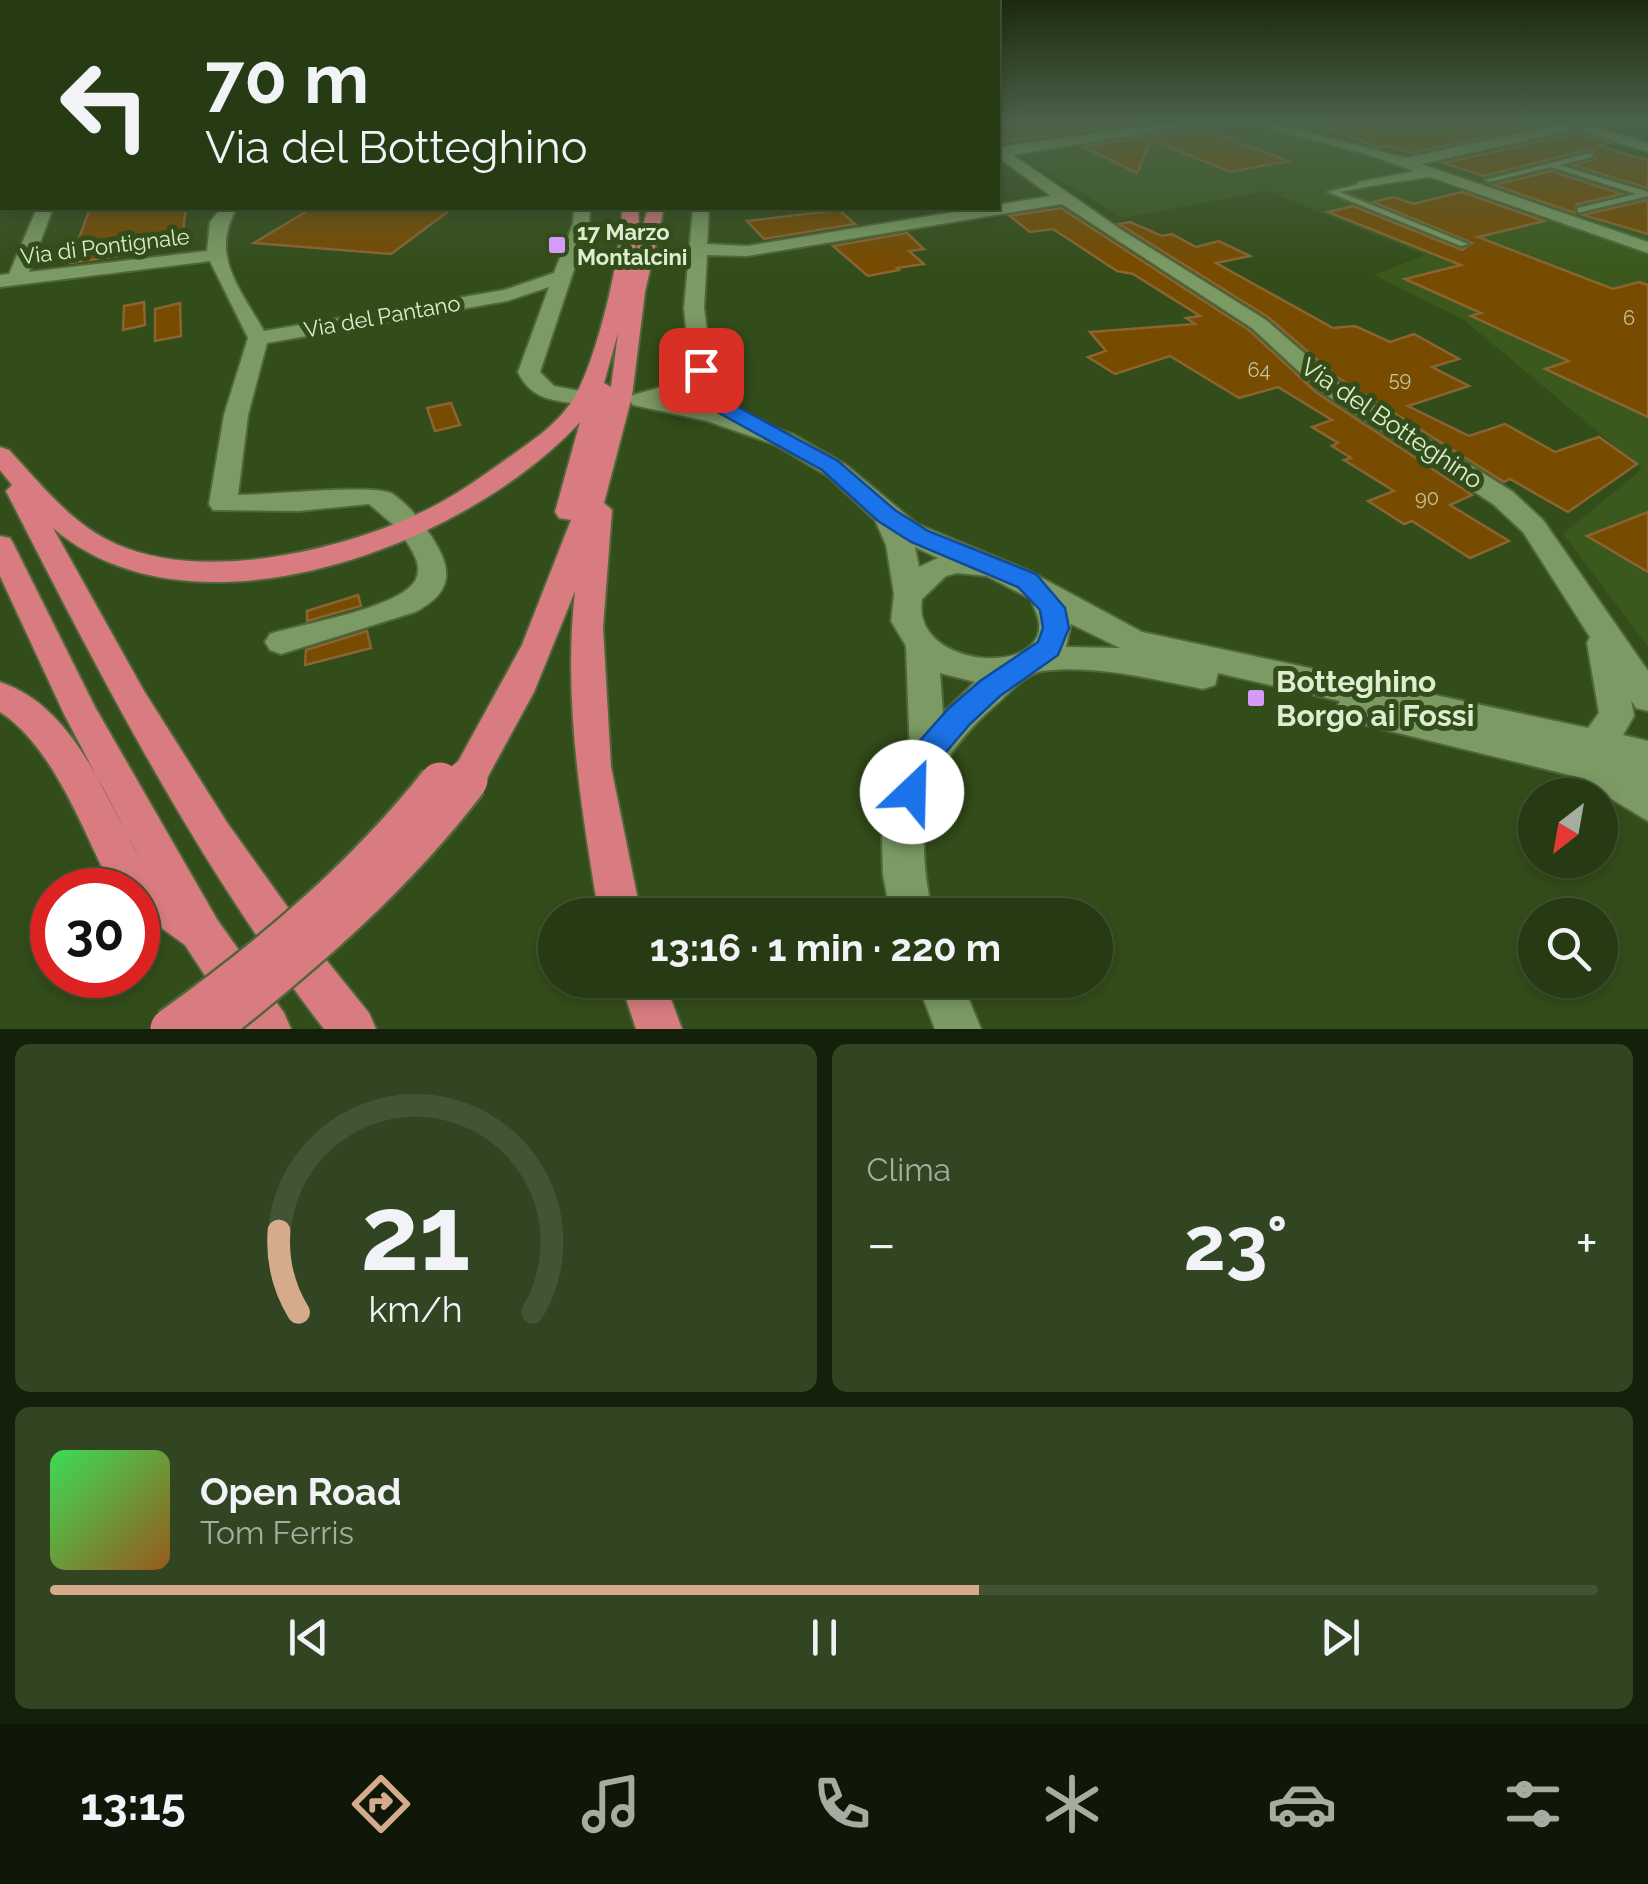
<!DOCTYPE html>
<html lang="it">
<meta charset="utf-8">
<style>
body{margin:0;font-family:Raleway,sans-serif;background:#324522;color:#f1f3f6;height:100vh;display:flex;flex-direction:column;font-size:38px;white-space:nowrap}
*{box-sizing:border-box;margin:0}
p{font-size:32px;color:#a4ada0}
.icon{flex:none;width:55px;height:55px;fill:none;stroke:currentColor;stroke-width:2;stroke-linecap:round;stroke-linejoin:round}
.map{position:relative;height:1029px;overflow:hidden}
.panel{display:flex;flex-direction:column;gap:15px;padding:15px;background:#15200b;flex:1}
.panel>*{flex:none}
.hud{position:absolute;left:0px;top:0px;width:1000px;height:210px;box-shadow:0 5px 15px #0003,0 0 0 2px #425434;background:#263a14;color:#f1f3f6;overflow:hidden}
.needle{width:65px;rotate:211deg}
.tools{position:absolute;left:1518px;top:778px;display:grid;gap:20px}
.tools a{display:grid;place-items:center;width:100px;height:100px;border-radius:50%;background:#263a14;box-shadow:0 5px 15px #0003,0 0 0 2px #425434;font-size:50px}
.speed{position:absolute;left:30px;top:868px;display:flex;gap:20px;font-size:50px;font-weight:700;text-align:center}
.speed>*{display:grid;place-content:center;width:130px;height:130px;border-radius:50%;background:#263a14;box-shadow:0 5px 15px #0003,0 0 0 2px #425434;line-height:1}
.speed .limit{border:15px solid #d22;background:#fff;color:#111}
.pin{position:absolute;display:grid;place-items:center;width:85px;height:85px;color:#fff;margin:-42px;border-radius:20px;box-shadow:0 5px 15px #0006}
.me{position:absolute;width:110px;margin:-55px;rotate:24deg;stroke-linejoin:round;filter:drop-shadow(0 0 8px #0008)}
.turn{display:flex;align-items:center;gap:35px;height:210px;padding:0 40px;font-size:45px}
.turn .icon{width:130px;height:130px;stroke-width:2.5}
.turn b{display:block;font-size:70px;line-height:85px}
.big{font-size:75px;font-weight:700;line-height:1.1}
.panel .card{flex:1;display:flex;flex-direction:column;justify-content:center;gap:15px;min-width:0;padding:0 35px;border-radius:15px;background:#324522}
.panel .dial{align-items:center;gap:0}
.dial svg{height:260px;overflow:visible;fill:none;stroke:#425434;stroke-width:7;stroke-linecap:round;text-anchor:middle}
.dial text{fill:#f1f3f6;stroke:none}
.song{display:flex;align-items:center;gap:30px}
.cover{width:120px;height:120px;border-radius:15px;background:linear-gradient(135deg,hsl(130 70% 55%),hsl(30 70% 35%))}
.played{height:10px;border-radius:5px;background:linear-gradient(90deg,#d6ab8b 60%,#425434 60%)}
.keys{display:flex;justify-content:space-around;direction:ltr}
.heat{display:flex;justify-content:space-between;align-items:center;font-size:55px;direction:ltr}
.panel .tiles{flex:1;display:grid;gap:15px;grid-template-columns:1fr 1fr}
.card:last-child{grid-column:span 2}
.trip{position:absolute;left:538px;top:898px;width:575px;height:100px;border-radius:50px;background:#263a14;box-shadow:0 5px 15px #0003,0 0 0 2px #425434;font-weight:700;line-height:100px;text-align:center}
.menu{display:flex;height:160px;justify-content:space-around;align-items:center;background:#0f1708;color:#a4ada0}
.menu .icon{width:70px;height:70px}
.menu .current{color:#d6ab8b}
.menu b{font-size:45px;color:#f1f3f6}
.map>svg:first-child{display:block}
.built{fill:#3b591d}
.building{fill:#774b00;stroke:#8a6431;stroke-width:2.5}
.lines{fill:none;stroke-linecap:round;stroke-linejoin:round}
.service-casing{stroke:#50673a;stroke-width:5}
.minor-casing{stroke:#50673a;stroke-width:4}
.trunk-casing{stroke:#50673a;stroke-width:4}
.motorway-casing{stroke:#50673a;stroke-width:35}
.service{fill:#7c9a64;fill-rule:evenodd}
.minor{fill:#7c9a64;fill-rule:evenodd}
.trunk{fill:#d87c81;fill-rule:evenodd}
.motorway{stroke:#ef7488;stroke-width:30}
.trunk-bridge-casing{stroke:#50673a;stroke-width:46;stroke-linecap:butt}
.trunk-bridge{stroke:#d87c81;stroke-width:41}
.route{fill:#1a73e8;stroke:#114b97;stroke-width:2.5}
.poi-dot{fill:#d69bfa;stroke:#334d1a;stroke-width:4}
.labels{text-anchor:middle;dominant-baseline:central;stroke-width:10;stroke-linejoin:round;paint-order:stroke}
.number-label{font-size:20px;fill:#c3c49c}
.far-poi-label{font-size:22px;font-weight:bold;fill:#dcedd0;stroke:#334d1a;text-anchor:start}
.far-street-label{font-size:22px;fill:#dcedd0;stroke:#334d1a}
.street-label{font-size:25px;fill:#dcedd0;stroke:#334d1a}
.near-poi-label{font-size:30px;font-weight:bold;fill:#dcedd0;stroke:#334d1a;text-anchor:start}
</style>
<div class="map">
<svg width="1648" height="1029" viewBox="0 0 1648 1029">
<rect width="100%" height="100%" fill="#334d1a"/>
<polygon class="built" points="998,121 1465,121 1522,137 1445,150 1518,172 1601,148 1648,171 1648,647 1563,534 1642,469 1463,319 1374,275 1425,255 1266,191 1123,218 998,143"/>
<g class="building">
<polygon points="998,121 1154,121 1006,141 998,136"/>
<polygon points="1319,121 1492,121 1526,128 1412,153 1390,146 1378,147 1322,127"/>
<polygon points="1202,128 1288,161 1231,172 1151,140 1137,173 1083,147"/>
<polygon points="1577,133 1609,143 1598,146 1648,160 1648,188 1573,165 1596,159 1591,149 1484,176 1443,163"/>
<polygon points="1551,171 1622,194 1577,204 1575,213 1494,185"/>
<polygon points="1462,192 1544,221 1478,237 1613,289 1639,282 1648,285 1648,417 1545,369 1569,361 1471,316 1481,313 1405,279 1461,265 1328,212 1353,206 1462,250 1472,243 1373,202 1394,197 1413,204"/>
<polygon points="1648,200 1648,234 1583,215"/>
<polygon points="90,208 186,208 181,247 70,263"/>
<polygon points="312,208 453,208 391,254 254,243"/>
<polygon points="1061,208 1250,331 1317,393 1472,495 1450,505 1509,541 1470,558 1412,521 1404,524 1368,501 1394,491 1344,460 1351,458 1332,446 1338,443 1312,427 1332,420 1278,387 1239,398 1170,356 1115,374 1088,357 1106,351 1090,332 1195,324 1186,318 1200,316 1133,274 1117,271 1053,229 1030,232 1010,216"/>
<polygon points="839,210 855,224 764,239 747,221"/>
<polygon points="1130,222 1162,236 1172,234 1196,247 1219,241 1250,256 1216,263 1333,328 1355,326 1390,342 1414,334 1459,359 1432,367 1469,386 1408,406 1469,436 1505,424 1555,452 1599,437 1637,464 1568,512 1510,479 1504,482 1337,377 1268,317 1119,224"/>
<polygon points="907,233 924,249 909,251 924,264 897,268 899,270 868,276 833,246"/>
<polygon points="144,302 145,325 123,330 124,306"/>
<polygon points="180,303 181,336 155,341 155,309"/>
<polygon points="451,403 460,425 435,431 427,408"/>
<polygon points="1648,512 1648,572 1587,536"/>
<polygon points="358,595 361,606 307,621 307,611"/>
<polygon points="367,631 371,648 305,665 306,650"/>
</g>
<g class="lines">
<g class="service-casing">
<g id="service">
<polygon points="1316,123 1318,126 1299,134 1294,133"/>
<polygon points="1590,153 1593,157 1559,165 1648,192 1648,196 1581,212 1578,212 1578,208 1636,194 1551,167 1489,182 1485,180"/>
<polygon points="1363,183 1366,183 1366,187 1340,192 1468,244 1461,246 1328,192"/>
</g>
</g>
<g class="minor-casing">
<g id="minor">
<path d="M1184 121H1219L1013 155 1120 229 1266 320 1335 380 1513 492 1543 520 1648 671V711L1636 708 1631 700 1634 716 1623 735 1648 741V821L1590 786 1586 779 1341 719 1336 709 1340 701 1218 673 1215 685 1203 689C1151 679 1095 664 1042 671 1026 674 1011 691 999 702 925 765 912 823 933 915H891L883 875 882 838 888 805 910 755 906 646 891 621 894 594 886 545 875 520 828 476 776 445 707 421 633 405 629 400 633 395 676 383 690 369 684 308 693 208H709L707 244 747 246 1051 196 998 157V147ZM1062 204 1252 328 1319 390 1493 504 1523 532 1590 637 1587 643 1599 713 1588 728 1142 632 1029 571 917 524 846 465 794 435 747 418 671 399 692 393 712 370 704 308 707 255 747 256ZM915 547 938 558 919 567ZM957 573 987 576 1031 599C1033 606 1038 615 1039 622 1046 678 910 668 922 599L946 576ZM1071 624 1120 648 1066 647ZM940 673 975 682 943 713Z"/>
<polygon points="1241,121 1265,121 1406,158 1575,121 1593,121 1590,125 1648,143 1648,152 1577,129 1421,164 1648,242 1648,253 1430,177 1358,188 1358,182 1414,171 1363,153"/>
<path d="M37 208H53L29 272 207 251 210 222 221 208H237C209 254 240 289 264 331L504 290 554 273 573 224 574 208H590L589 224 540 372 554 386 580 391 584 396 572 403C548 400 529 396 518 372L549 287 507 301 267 343 248 415 238 495C267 495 371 484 391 493 401 499 413 511 420 521L416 527 427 530C451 564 458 590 415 612L281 654 270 650 265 642 270 634C300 624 403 608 416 579 423 564 411 549 403 536L407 530 396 527 369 504 299 511 213 510 209 504 224 415 248 338 210 261 0 287V275L9 274Z"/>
<polygon points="916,980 961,980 981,1029 935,1029"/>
</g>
</g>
<g class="trunk-casing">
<g id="trunk">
<path d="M622 208H638L639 227 633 262 648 208H664L645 292 632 396 604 503 612 510 603 628 611 767 641 915H599C581 807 563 700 575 591L534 692 480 791 467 796 454 791 448 780 522 645 571 520 559 518 555 512 580 422C469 544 194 650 53 528L144 691 228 824 319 951 369 1013 376 1029H324C196 863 101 677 6 491L12 485 0 470V447L9 450C41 484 72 525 116 544 203 583 342 551 424 511 454 497 481 477 508 458 529 443 555 426 570 404 595 370 623 250 622 208ZM618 333 611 387 604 383Z"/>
<path d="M0 536 10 538 14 545 95 707 218 921 284 1013 291 1029H240L185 945 138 911V890H113C84 833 54 747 0 712V682C74 706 106 798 141 861L64 714 0 576Z"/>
<polygon points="620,980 664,980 682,1029 636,1029"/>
</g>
</g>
<g class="motorway-casing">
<polyline id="motorway" points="0,137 2,136"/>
</g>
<use href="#service" class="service"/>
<use href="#minor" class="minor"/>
<use href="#trunk" class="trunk"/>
<use href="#motorway" class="motorway"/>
<g class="trunk-bridge-casing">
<g id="trunk-bridge">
<path d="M171 1029C271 957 363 880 440 783"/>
<path d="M208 1029C303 954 393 877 467 780"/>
</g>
</g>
<use href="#trunk-bridge" class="trunk-bridge"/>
</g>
<linearGradient id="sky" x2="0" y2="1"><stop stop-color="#1c2a0e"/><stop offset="0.46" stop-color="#4a6249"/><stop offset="1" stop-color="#4a6249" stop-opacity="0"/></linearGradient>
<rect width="1648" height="265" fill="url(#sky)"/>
<polygon class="route" points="701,364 710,370 716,390 725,400 838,461 895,510 928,531 1036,574 1065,608 1069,628 1058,655 1000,696 970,724 940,759 923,802 912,806 901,802 897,792 917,744 949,708 980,681 1038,642 1043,628 1040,610 1018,587 911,542 878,521 822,470 712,409 697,392 692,370"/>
<g class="poi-dot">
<rect x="547" y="235" width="20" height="20" rx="5"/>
<rect x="1246" y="688" width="20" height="20" rx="5"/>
</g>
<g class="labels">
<g class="number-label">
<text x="1629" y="318">6</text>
<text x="1259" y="370">64</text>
<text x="1400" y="379">59</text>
<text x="1427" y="498">90</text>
</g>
<g class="far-poi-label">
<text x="577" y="232">17 Marzo<tspan x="577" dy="25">Montalcini</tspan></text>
</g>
<g class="far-street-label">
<text transform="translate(105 246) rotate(-7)">Via di Pontignale</text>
<text transform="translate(382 316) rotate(-10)">Via del Pantano</text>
</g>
<g class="street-label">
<text transform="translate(1392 423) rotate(34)">Via del Botteghino</text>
</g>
<g class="near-poi-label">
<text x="1276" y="681">Botteghino<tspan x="1276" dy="34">Borgo ai Fossi</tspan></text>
</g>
</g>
</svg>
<div class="tools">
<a><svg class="needle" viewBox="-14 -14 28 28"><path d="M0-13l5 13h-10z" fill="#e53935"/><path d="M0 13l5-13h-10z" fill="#a4ada0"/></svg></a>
<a><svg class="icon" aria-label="search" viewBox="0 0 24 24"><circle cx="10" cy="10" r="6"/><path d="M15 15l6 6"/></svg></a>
</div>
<div class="speed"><div class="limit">30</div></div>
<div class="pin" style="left:701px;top:370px;background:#d93025"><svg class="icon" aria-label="arrive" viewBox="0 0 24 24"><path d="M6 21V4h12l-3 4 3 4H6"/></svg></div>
<svg class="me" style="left:912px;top:792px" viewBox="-20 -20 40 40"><circle r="19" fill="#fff"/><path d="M0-13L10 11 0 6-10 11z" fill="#1a73e8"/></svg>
<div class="trip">13:16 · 1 min · 220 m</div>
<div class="hud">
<div class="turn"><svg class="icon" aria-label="left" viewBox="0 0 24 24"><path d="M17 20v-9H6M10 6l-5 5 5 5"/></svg><div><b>70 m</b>Via del Botteghino</div></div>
</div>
</div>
<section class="panel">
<div class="tiles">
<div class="card dial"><svg viewBox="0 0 100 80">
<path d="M14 69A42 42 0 1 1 86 69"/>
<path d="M14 69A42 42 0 0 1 8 44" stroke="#d6ab8b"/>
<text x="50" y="56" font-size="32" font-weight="700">21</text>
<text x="50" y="72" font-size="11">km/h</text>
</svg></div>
<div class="card"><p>Clima</p>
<div class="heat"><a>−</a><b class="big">23°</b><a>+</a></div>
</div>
<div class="card">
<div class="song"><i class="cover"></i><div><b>Open Road</b><p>Tom Ferris</p></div></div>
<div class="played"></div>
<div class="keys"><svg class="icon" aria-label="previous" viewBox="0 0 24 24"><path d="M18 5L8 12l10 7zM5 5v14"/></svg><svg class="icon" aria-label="pause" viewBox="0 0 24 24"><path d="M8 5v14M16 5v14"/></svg><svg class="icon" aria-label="next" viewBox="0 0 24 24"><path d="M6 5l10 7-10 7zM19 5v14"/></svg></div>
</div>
</div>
</section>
<nav class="menu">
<b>13:15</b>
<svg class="icon current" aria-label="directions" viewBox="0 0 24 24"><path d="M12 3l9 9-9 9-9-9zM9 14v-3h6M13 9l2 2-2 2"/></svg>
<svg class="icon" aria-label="music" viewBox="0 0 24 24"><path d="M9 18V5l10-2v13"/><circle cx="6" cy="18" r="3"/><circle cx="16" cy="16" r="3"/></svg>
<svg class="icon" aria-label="phone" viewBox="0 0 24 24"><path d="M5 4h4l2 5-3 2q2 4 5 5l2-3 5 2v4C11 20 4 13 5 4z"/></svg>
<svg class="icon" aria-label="climate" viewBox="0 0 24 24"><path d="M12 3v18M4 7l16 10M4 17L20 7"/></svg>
<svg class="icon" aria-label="car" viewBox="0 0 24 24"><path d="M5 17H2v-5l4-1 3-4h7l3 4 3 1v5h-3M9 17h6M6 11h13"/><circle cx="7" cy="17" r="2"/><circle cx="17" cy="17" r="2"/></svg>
<svg class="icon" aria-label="filters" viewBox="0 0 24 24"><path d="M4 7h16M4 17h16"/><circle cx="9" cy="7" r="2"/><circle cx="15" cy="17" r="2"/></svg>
</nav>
